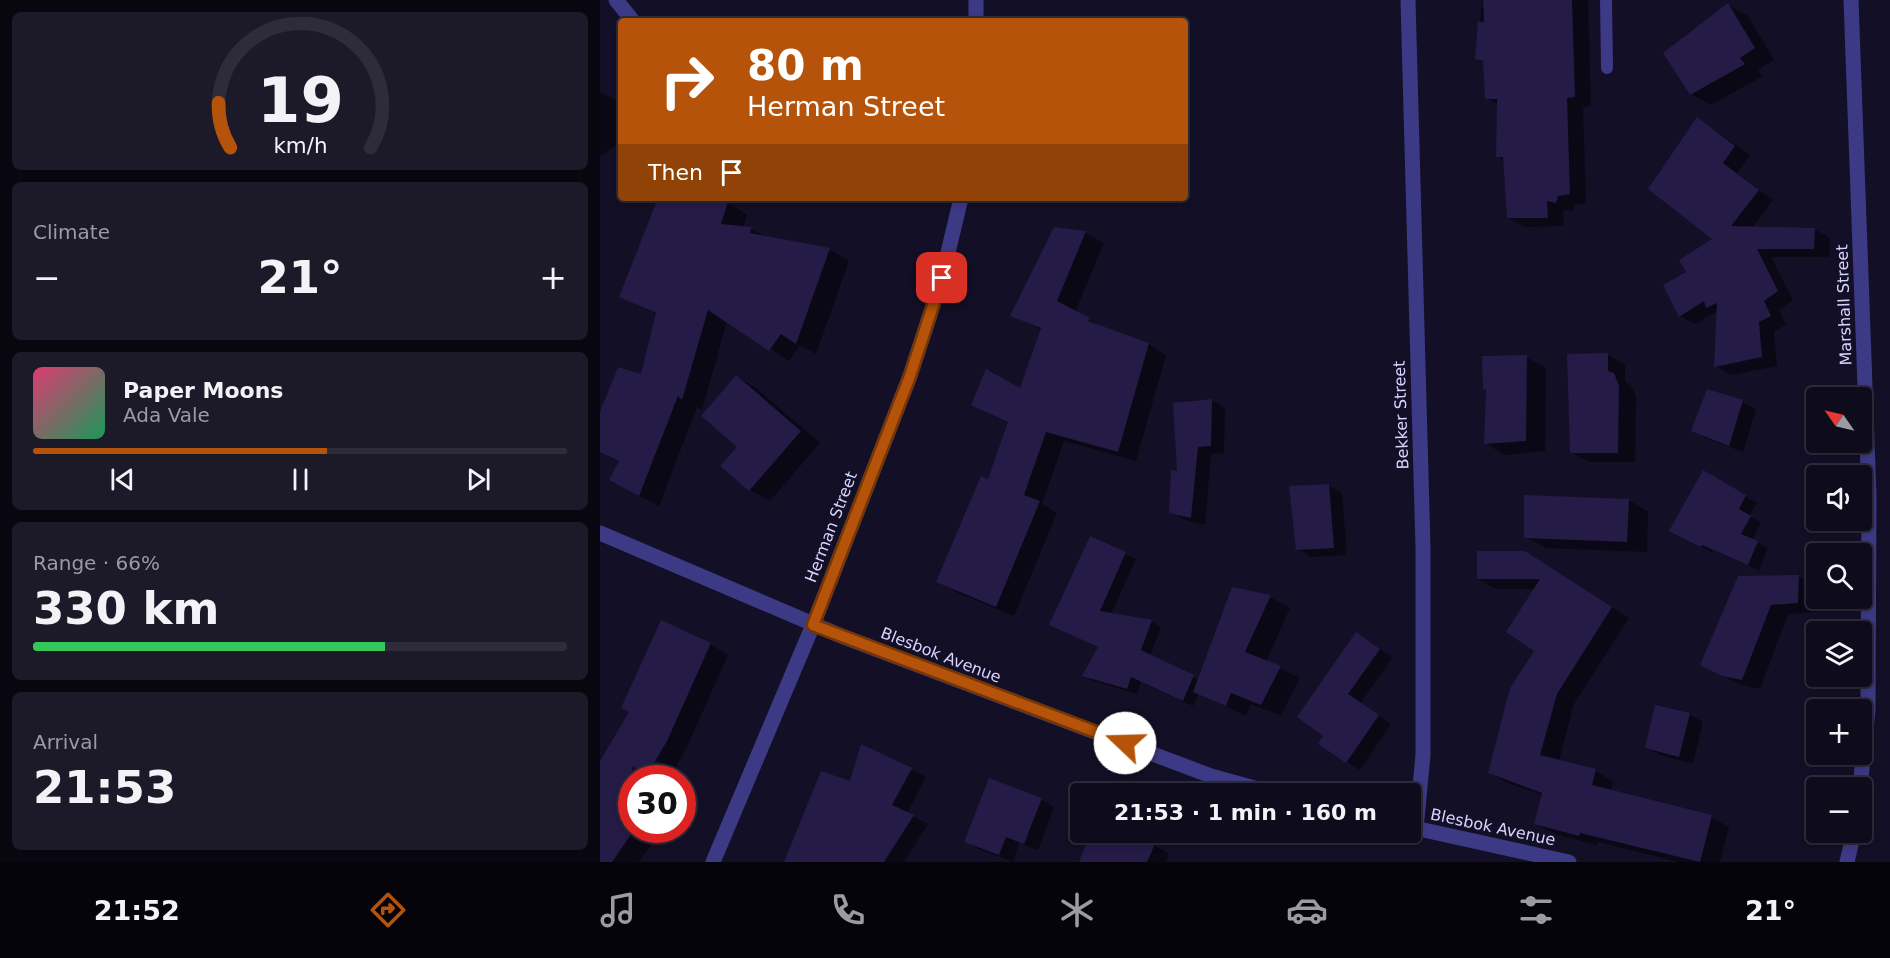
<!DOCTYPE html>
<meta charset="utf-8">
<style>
body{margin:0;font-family:"DejaVu Sans",sans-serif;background:#1c1929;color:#f1f3f6;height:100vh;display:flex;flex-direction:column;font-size:22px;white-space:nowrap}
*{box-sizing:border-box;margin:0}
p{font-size:20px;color:#9b9ba3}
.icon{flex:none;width:33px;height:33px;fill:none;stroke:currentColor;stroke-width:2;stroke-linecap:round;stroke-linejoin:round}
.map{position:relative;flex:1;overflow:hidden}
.panel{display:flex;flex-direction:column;gap:12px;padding:12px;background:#08060f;width:600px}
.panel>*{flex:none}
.top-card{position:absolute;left:18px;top:18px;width:570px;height:183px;border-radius:6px;box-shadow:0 3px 9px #0003,0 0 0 2px #2e2b3b;background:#b45309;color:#fff;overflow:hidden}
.needle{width:39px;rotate:304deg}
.tools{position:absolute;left:1206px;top:387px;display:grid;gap:12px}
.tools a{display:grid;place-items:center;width:66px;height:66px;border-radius:6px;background:#0e0b1c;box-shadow:0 3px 9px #0003,0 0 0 2px #2e2b3b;font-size:30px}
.speed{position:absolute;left:18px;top:765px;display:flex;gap:12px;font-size:30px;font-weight:700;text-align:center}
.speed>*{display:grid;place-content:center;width:78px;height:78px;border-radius:50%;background:#0e0b1c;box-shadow:0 3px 9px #0003,0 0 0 2px #2e2b3b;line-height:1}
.speed .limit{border:9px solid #d22;background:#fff;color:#111}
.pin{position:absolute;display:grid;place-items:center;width:51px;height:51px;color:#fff;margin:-26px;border-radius:12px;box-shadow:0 3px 9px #0006}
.me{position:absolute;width:66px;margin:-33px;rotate:291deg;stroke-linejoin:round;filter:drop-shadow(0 0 4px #0008)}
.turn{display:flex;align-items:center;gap:21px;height:126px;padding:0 30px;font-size:27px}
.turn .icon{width:78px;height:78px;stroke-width:2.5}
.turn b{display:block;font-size:42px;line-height:51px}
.then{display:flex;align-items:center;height:57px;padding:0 30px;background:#0003;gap:12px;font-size:22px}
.big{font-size:45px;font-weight:700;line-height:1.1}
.panel .tile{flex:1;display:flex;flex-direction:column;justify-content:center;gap:9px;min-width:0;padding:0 21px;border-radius:9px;background:#1c1929}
.panel .dial{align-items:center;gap:0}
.dial svg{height:156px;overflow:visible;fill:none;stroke:#2e2b3b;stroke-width:7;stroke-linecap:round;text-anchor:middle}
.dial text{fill:#f1f3f6;stroke:none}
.song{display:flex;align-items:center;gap:18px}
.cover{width:72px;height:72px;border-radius:9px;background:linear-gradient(135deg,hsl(340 70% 55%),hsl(150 70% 35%))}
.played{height:6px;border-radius:3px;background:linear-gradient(90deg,#b45309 55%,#2e2b3b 55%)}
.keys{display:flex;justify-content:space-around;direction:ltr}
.heat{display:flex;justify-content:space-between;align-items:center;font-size:33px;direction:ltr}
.charge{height:9px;border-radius:4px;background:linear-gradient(90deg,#34c759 66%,#2e2b3b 0)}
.trip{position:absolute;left:470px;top:783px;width:351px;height:60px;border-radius:6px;background:#0e0b1c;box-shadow:0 3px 9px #0003,0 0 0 2px #2e2b3b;font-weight:700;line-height:60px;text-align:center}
.tabs{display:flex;height:96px;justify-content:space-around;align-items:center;background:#06040b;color:#9b9ba3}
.tabs .icon{width:42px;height:42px}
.tabs .selected{color:#b45309}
.tabs b{font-size:27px;color:#f1f3f6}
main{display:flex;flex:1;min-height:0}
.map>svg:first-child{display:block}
.shadow{fill:#0007}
.building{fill:#241b47}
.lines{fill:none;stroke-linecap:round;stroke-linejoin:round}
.service{stroke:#3d3a85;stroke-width:12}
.minor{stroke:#3d3a85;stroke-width:15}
.tertiary{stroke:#3d3a85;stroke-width:15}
.route-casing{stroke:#753606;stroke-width:15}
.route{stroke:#b45309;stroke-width:10}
.labels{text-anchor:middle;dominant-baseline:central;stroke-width:6;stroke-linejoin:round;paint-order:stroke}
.street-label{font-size:16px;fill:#d9d4ff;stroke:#130f26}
</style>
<main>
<section class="panel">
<div class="tile dial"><svg viewBox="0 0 100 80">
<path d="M14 69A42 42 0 1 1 86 69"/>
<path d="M14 69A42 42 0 0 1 8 46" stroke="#b45309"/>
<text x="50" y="56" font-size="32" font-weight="700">19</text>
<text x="50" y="72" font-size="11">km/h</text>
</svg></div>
<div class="tile"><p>Climate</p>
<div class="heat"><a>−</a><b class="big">21°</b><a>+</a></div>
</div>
<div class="tile">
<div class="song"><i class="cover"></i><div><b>Paper Moons</b><p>Ada Vale</p></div></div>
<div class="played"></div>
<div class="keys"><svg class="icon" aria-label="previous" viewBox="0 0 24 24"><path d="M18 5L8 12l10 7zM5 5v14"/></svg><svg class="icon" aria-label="pause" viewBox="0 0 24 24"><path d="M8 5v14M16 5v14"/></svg><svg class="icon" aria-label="next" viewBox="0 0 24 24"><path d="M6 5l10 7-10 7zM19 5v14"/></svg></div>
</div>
<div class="tile"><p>Range · 66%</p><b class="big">330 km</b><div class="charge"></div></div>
<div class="tile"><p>Arrival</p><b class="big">21:53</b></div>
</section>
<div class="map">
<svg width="1290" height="862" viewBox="0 0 1290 862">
<rect width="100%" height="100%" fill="#130f26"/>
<g class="shadow">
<polygon points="882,0 988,0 991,106 983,107 986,203 975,205 973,211 963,210 964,226 924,227 908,218 905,161 897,156 899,105 886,98 885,63 877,59"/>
<polygon points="1129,5 1148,16 1174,60 1158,70 1163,76 1111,105 1091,94"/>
<polygon points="0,92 15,100 21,110 21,142 0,156"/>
<polygon points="1098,119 1150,155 1137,173 1173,200 1152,228 1214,229 1230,238 1229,257 1171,257 1193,300 1179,310 1186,325 1174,331 1177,366 1131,375 1116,366 1118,313 1116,312 1095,324 1080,316 1088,272 1115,239"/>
<polygon points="59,198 108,198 128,203 147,215 143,228 152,229 168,238 230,250 249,261 216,354 200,345 189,361 127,321 102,410 97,407 59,506 30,491 20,462 0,451 0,416 42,376 57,315 21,296"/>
<polygon points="455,228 486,233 504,243 475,312 506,329 548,344 566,355 536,461 464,441 442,504 457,513 414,616 356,592 338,582 389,481 409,423 373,405 421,391 442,330 412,315"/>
<polygon points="1008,355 1025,365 1025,382 1031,385 1036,397 1035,462 989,462 971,452 968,356"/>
<polygon points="926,357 946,368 945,451 905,455 885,443 888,390 884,388"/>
<polygon points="137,377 156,388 220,443 170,501 150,490 122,466 139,447"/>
<polygon points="612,400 625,408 624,453 611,454 605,525 585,520 571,512 578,473 575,404"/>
<polygon points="1142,402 1156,409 1143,452 1106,438 1093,430"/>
<polygon points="1104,472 1157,503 1149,516 1161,523 1152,540 1168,548 1159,570 1113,550 1112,552 1082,537"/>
<polygon points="728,485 742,493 747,555 711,557 698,549"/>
<polygon points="1029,500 1048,512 1047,552 946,548 926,537"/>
<polygon points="491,537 536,559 511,614 551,621 561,627 550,656 599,680 670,597 690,608 666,662 700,678 681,715 651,704 646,716 599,693 593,706 541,682 537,694 494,681 484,676 499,647 451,625"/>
<polygon points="943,563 1029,618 974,704 959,761 995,771 1013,781 1010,792 1111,817 1129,827 1120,862 1079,862 998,842 997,845 954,834 936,824 943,795 908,783 890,773 937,650 936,589 896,589 878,579"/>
<polygon points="1199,577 1216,587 1215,612 1188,614 1160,689 1141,685 1119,674 1139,578"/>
<polygon points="770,642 792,658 761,703 791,724 760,770 720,744"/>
<polygon points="110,644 128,655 85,751 74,770 16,737"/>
<polygon points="1089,714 1103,722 1093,764 1060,755 1047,748"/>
<polygon points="262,746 326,777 307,813 328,824 304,862 186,862 251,783"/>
<polygon points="0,773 32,830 61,830 39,862 0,862"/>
<polygon points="441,799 454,807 438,850 419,843 413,862 379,849 366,842"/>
<polygon points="554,845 569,854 566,862 481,862"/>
</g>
<g class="building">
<polygon points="883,0 972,0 975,97 967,98 970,194 958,196 956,203 947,201 948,218 907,218 903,157 896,157 897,99 885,99 883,61 875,59 878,21 884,22"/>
<polygon points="1128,3 1155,48 1140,58 1145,64 1090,95 1063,53"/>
<polygon points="1097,117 1135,146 1123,163 1159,190 1131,226 1215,228 1214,249 1157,249 1178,291 1164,301 1171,316 1159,322 1162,357 1114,367 1117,303 1106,308 1104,301 1079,317 1063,285 1086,272 1079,260 1112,239 1048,189"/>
<polygon points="58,198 114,198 128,202 121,224 152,227 150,233 230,248 196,344 181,334 169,351 108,310 82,400 78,396 39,496 9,480 19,461 0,452 0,412 18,367 41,374 56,313 19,297"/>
<polygon points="454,227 486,231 457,301 490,318 488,321 549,343 518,452 446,432 424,495 440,501 396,607 336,582 381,476 388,479 408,422 371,405 386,369 420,388 441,328 410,316"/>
<polygon points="1008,353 1008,371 1014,373 1019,386 1018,453 970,453 967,354"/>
<polygon points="927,355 926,441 884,444 886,389 883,389 882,356"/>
<polygon points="136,375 201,431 149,491 120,466 137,447 101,416"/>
<polygon points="1107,389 1143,400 1129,446 1091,431"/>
<polygon points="612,399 611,446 598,447 591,518 569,513 571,470 577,471 573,403"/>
<polygon points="1103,470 1146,495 1139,509 1151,516 1141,534 1158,541 1148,565 1102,545 1101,547 1069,531"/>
<polygon points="729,484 734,548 696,550 689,486"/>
<polygon points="924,495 1029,499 1027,542 924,538"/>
<polygon points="490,536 526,552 500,611 552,620 541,650 594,675 583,701 531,677 527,689 482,676 498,647 449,625"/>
<polygon points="877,551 925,551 1012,607 957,694 940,755 996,769 992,785 1112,815 1100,862 980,833 979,836 934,824 942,793 888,773 910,688 934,651 906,632 940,579 877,579"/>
<polygon points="1199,575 1198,603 1171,605 1142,680 1122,676 1100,665 1138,576"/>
<polygon points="632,587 671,595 645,652 681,666 661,705 631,693 626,706 593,692"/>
<polygon points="61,620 111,643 67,741 47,775 32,766 32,833 12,862 0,862 0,761 29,712 21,708"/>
<polygon points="756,632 780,649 748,694 779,715 746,763 718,744 723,736 697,717"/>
<polygon points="1055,705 1090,713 1079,757 1045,748"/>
<polygon points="261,744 312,768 292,805 314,815 284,862 184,862 221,771 250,781"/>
<polygon points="389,778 442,798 424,844 406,837 399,855 364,842"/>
<polygon points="491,832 527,832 555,844 547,862 479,862"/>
</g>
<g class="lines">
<polyline class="service" points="1006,0 1007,68"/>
<g class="minor">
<polyline points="16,0 33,21"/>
<polyline points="376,0 376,21"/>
<polyline points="808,0 823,548 823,755 816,829"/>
<polyline points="0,533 246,638 611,776 676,794"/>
<polyline points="810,827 969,862"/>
<polyline points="113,862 213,625 310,376 342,278 361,198"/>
</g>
<g class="tertiary">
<polyline points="1251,0 1269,496 1268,710 1260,788"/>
<polyline points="1247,862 1254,832"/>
</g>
</g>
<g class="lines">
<g class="route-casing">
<polyline id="route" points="342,278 310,376 213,625 525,743"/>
</g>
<use href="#route" class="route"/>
</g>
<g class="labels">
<g class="street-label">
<text transform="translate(1244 305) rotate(-92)">Marshall Street</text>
<text transform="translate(801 415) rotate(-92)">Bekker Street</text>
<text transform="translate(231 527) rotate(-69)">Herman Street</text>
<text transform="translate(341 655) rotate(21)">Blesbok Avenue</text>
<text transform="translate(893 827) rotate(12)">Blesbok Avenue</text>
</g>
</g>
</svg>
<div class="tools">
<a><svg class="needle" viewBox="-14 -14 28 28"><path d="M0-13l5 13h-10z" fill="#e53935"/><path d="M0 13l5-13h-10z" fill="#9b9ba3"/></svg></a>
<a><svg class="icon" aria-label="sound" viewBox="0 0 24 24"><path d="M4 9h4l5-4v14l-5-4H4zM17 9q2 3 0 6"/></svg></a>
<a><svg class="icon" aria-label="search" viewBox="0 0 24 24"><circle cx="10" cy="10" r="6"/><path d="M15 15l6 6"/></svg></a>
<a><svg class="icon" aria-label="layers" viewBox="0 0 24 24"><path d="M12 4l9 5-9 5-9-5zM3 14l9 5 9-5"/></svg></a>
<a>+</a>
<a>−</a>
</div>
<div class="speed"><div class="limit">30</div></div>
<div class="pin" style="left:342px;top:278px;background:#d93025"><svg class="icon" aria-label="arrive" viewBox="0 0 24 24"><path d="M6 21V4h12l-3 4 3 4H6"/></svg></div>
<svg class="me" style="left:525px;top:743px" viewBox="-20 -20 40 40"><circle r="19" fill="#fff"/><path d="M0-13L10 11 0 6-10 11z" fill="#b45309"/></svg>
<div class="trip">21:53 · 1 min · 160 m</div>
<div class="top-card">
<div class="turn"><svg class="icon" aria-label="right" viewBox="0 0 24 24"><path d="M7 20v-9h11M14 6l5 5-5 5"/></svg><div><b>80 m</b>Herman Street</div></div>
<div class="then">Then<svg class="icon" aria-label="arrive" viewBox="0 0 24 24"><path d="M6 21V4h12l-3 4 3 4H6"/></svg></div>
</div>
</div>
</main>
<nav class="tabs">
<b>21:52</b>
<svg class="icon selected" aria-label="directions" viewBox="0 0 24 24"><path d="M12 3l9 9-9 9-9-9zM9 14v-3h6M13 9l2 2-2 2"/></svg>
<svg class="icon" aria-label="music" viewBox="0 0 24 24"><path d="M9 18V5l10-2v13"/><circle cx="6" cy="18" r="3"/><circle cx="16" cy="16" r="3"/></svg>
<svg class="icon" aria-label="phone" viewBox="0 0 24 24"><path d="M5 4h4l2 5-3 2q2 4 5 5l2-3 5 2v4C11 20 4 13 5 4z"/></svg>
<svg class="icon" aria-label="climate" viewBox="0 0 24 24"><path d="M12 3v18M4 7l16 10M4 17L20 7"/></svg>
<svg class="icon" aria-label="car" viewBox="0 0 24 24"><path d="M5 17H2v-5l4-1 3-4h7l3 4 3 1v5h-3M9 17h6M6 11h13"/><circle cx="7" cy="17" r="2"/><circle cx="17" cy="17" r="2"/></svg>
<svg class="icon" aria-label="filters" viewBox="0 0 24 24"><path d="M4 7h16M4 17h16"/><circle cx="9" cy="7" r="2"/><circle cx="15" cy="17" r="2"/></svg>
<b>21°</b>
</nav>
